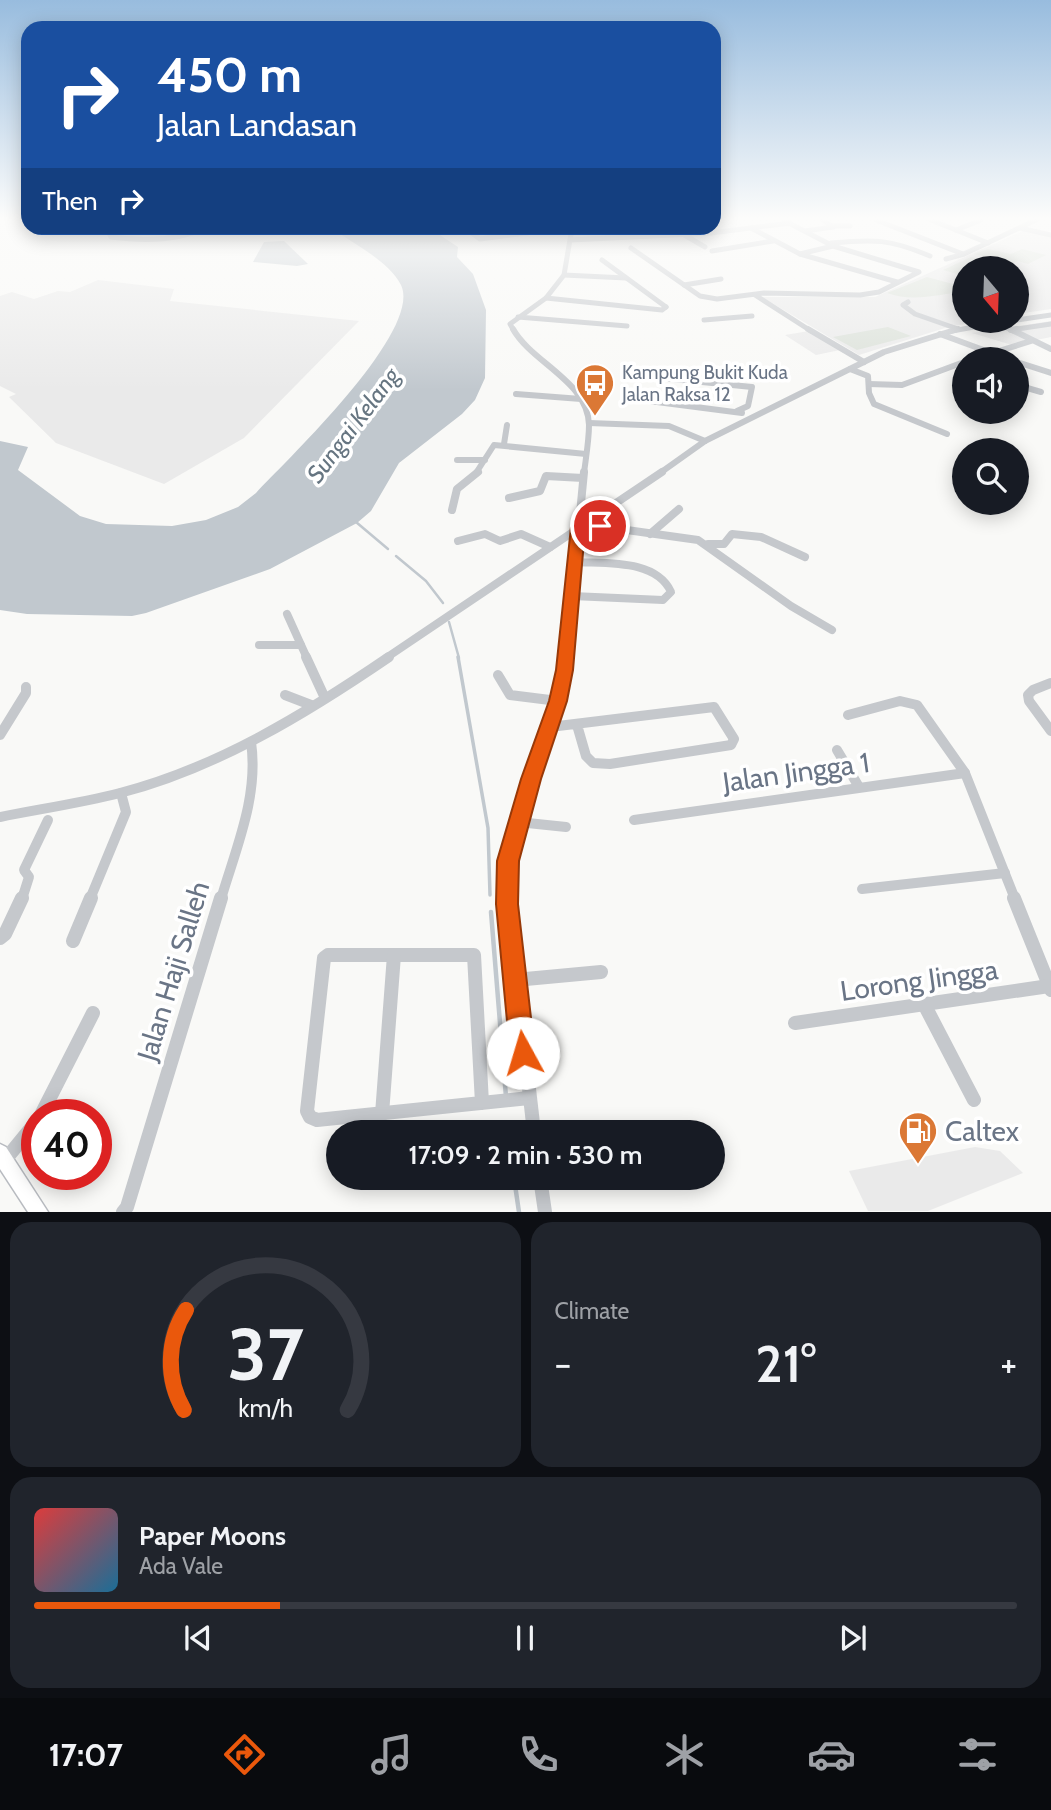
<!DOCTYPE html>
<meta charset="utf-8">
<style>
body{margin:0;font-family:Cabin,sans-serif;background:#20242c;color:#f1f3f6;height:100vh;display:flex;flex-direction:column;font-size:26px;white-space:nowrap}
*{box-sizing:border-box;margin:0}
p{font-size:23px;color:#9ea1a6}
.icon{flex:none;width:38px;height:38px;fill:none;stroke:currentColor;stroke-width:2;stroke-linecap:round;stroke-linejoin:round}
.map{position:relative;height:1212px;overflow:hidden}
.sheet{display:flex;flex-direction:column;gap:10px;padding:10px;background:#0d0f14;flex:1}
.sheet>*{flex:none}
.top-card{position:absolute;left:21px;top:21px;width:700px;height:214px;border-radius:21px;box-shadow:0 4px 18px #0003;background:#1a4fa0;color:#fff;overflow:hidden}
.needle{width:46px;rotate:161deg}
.controls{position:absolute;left:952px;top:256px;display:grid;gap:14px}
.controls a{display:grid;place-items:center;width:77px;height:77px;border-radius:50%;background:#171b24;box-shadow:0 4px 18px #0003;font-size:35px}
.speed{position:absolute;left:21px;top:1099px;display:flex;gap:14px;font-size:35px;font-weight:700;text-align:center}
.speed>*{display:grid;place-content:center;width:91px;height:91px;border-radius:50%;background:#171b24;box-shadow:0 4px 18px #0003;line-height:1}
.speed .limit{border:10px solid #d22;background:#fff;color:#111}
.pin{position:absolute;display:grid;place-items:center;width:60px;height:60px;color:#fff;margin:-30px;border:4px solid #fff;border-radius:50%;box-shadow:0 2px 7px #0007}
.me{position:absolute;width:77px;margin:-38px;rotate:354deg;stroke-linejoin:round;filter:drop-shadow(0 0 5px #0008)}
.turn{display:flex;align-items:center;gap:24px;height:147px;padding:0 21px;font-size:32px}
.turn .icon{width:91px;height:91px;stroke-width:2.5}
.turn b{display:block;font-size:49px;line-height:60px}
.then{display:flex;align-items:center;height:66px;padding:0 21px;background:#0003;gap:14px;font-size:26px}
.big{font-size:52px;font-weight:600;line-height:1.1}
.sheet .card{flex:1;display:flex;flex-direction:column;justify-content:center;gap:10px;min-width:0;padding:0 24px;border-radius:21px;background:#20242c}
.sheet .dial{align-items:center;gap:0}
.dial svg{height:182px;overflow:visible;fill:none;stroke:#363941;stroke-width:7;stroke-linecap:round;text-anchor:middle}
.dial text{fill:#f1f3f6;stroke:none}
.song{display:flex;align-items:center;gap:21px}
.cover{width:84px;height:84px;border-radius:10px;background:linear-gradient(135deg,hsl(0 70% 55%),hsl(200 70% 35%))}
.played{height:7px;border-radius:4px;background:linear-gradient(90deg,#ea580c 25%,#363941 25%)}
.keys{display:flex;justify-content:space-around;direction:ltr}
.heat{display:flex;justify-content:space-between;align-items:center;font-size:38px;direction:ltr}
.sheet .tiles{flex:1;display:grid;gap:10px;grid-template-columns:1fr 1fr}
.card:last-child{grid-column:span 2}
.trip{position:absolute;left:326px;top:1120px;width:399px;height:70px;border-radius:35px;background:#171b24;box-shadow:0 4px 18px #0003;font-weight:600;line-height:70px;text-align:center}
.menu{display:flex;height:112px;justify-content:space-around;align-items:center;background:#090b0e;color:#9ea1a6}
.menu .icon{width:49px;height:49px}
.menu .on{color:#ea580c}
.menu b{font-size:32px;color:#f1f3f6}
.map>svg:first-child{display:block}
.built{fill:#eaeaea}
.green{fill:#dae0d8}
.water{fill:#c1c8ce}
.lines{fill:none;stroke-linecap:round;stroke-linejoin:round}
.stream-far2{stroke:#c1c8ce;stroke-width:2.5}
.stream-far1{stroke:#c1c8ce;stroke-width:3.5}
.stream{stroke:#c1c8ce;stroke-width:4.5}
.major-casing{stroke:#b8bbc0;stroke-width:3}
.minor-far4{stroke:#c5c8cc;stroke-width:5}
.minor-far3{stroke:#c5c8cc;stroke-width:6}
.minor-far2{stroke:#c5c8cc;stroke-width:8}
.minor-far1{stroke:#c5c8cc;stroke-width:10}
.minor{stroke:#c5c8cc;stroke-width:14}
.major{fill:#fff;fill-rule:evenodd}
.route{fill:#ea580c;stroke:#983908;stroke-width:2}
.labels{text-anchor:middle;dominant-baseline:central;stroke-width:7;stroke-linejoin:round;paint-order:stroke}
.far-poi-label{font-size:19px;fill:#6a7586;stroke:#fff;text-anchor:start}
.water-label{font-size:24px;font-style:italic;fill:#667581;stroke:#fff}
.near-street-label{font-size:28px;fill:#6a7586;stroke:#fff}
.near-poi-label{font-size:28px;fill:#6a7586;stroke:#fff;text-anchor:start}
</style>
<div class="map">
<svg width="1051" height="1212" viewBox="0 0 1051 1212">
<rect width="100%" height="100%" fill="#f9f9f7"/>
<g class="built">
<polygon points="1023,231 1051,237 1051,309 1017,314 1017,268 964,268 964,320 984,320 945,328 859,355 762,297 875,297"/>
<polygon points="98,280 174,289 170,301 359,321 244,438 164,484 56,443 9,397 16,394 0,386 0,296 12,292 34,299 58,291 70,292"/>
<polygon points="1051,321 1051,337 1012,345 972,333"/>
<polygon points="809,331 840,350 816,355 785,335"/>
<polygon points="975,1147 1000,1151 1023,1173 928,1211 868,1211 849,1171"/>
</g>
<g class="green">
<polygon points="988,249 1011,254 1022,249 1046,255 1028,264 1018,261 1012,264 974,254"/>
<polygon points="971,257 1015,268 964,268 964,276 943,270"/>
<path d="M927 277 964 287V291C938 295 912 302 887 293Z"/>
<polygon points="888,327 911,336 857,350 833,337"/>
</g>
<g class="water">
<path d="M332 228H429L458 247 457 257 473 274 486 310 485 378 475 400 462 414 399 463 371 511 357 523 270 569 146 613 132 616 27 614 0 610V441L28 447 18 470 80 516 106 524 172 526 206 520 238 507 256 493C288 459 423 331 401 285 388 260 353 244 332 228Z"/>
<polygon points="284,241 308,264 297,266 253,262 264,242"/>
</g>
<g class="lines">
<g class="stream-far2">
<polyline points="356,522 388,549"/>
<polyline points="396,556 426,581 443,603"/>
<polyline points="449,622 459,658"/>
</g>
<polyline class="stream-far1" points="458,657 488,828 490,895"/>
<g class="stream">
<polyline points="491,912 506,1097"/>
<polyline points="514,1178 519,1212"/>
</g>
<g class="major-casing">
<polygon id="major" points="0,1144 6,1147 48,1212 28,1212 0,1169"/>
</g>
<g class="minor-far4">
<polyline points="876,220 963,254"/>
<polyline points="931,220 988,243"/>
<polyline points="785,221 833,246"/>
<polyline points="833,226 850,226"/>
<path d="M107 228 111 237C142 241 176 242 204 228"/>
<polyline points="465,228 480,239 541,231 538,228"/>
<polyline points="751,228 800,254 897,282"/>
<polyline points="1020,228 1051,235"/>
<polyline points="956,230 981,220"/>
<polyline points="805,231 833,227 823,220"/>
<polyline points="681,233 705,247"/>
<polyline points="571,240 711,233 790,223"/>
<path d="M831 243C874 239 890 239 930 256"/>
<polyline points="631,248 700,296 717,299 764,293 860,295 879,292 919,272 833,246 800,254"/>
<polyline points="712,251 773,241"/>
<polyline points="946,259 964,254 1036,220"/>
<polyline points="602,260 666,307"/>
<polyline points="564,275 626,278"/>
<polyline points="684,285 721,279"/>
<polyline points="755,295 811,331"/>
<polyline points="546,298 662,310 666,307"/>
<polyline points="908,302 903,305 915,314 958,329"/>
<polyline points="518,317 627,326"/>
<polyline points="704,320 752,316"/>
<polyline points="1017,320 1051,315"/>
<polyline points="997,323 1013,331"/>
<polyline points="1011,330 1051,324"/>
<polyline points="514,331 510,324 546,298 564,275 572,228"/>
<polyline points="952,331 1013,320"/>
</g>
<g class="minor-far3">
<path d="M513 329C532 363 588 381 589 425 589 440 586 457 584 473"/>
<polyline points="808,329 864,362"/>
<polyline points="1010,329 1051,349"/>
<polyline points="1011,330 1017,329"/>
<polyline points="940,334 1008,359"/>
<polyline points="973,359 1031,341"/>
<polyline points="1017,362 1051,373"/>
<polyline points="850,369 868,376 869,393 874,404 947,434"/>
<polyline points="642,376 752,387 748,406 737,411"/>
<polyline points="869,384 902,385 964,362"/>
<polyline points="1017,385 1041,392"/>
<polyline points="516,394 581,399"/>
<polyline points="626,398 742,413"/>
<polyline points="589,423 669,426 705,441"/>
<polyline points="504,444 507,425"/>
<polyline points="457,460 485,460"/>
<polyline points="476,473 494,445 586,454"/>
<polyline points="660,473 705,441 884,352 958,329"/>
</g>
<g class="minor-far2">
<polyline points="509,498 540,491 546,476 583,478"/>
<polyline points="452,510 457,489 478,472"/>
<polyline points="591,525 698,540 791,606 832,630"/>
<polyline points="650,534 679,509"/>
<polyline points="458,541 485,534 500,541 521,534 550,547"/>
<polyline points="708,544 724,544 732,534 761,537 805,557"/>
<path d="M572 596 663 600 671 592C656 559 606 564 575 562"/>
<polyline points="287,614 301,645"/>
<polyline points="259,645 301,645 307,658"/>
<polyline points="386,658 662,472"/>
<polyline points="566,658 584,472"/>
</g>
<g class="minor-far1">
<polyline points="306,657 324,696"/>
<polyline points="498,675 510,695 558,701"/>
<polyline points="1051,683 1033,690 1028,695 1029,701 1051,731"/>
<polyline points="285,695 311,705"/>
<polyline points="848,715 900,701 917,705 965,773 1015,899"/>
<polyline points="550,727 714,707 734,739 731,745 610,764 593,763 586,756 577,725"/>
<polyline points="0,735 26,693 26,687"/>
<polyline points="837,750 859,787"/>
<path d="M0 817C40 809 81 803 120 793 217 768 307 713 389 657"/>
<polyline points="634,820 965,773"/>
<polyline points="518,822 566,827"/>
<polyline points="862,889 1005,873"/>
<polyline points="22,899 29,877 24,870 48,820"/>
<polyline points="90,899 126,812 121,793"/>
<path d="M221 899C236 848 259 796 251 742"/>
<polyline points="507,899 511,844 558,701 566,657"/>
</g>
<g class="minor">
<polyline points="507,898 534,1132"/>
<polyline points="1014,898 1051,990"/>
<polyline points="0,938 5,934 22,898"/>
<polyline points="73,941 91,898"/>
<polyline points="515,980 601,972"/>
<polyline points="924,1004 974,1100"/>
<polyline points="795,1023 1049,986"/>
<polyline points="482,1103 474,955 328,955 324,958 307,1111 310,1117 317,1120 529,1098"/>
<polyline points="382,1114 394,955"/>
<polyline points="41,1115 93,1013"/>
<polyline points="5,1160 37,1121"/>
<polyline points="540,1178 545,1212"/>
<polyline points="123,1212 127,1207 221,898"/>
</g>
<use href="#major" class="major"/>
</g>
<linearGradient id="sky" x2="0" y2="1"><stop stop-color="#98bcde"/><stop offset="0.56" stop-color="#fcfcfb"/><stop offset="1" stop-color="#fcfcfb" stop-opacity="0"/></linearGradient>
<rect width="1051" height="390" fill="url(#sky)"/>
<polygon class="route" points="612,503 619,508 602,522 607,526 605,529 585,529 573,670 567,701 541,779 519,861 518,904 535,1053 532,1062 523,1066 514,1062 510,1053 496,904 497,861 521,779 549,701 556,670 571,527"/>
<defs>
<g id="bus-pin" transform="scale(2.0125)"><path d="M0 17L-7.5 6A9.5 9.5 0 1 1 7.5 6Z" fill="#db7835" stroke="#fff"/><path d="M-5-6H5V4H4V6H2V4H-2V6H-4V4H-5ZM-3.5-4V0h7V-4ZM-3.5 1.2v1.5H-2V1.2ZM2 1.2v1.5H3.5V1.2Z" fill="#fff"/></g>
<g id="fuel-pin" transform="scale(2.0125)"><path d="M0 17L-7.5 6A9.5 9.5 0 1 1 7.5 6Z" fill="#db7835" stroke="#fff"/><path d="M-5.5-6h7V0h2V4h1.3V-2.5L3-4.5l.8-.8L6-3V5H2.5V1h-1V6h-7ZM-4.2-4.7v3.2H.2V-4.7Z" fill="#fff"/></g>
</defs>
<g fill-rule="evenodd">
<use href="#bus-pin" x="595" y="383"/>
<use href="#fuel-pin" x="918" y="1131"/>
</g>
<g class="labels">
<g class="far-poi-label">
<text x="622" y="372">Kampung Bukit Kuda<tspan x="622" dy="22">Jalan Raksa 12</tspan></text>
</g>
<g class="water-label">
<text transform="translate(353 425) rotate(-53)">Sungai Kelang</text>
</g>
<g class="near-street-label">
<text transform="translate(796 772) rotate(-8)">Jalan Jingga 1</text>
<text transform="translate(173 971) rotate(-73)">Jalan Haji Salleh</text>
<text transform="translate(919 980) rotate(-8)">Lorong Jingga</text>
</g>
<g class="near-poi-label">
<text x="945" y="1131">Caltex</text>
</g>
</g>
</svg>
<div class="controls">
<a><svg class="needle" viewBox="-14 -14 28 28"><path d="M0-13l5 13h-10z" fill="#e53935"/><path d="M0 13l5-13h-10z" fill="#9ea1a6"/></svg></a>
<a><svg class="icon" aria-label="sound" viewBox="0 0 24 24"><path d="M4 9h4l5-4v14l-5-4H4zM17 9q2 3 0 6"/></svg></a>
<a><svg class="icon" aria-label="search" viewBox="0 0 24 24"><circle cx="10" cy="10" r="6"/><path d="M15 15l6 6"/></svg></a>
</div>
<div class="speed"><div class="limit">40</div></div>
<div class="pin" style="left:600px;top:526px;background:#d93025"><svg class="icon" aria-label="arrive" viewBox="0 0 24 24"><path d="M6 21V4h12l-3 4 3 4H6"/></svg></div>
<svg class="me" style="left:523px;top:1053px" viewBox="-20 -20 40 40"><circle r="19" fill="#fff"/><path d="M0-13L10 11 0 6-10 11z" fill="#ea580c"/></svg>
<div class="trip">17:09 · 2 min · 530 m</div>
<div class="top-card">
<div class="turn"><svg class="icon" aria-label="right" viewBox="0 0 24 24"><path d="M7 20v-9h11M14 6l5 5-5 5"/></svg><div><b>450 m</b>Jalan Landasan</div></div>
<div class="then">Then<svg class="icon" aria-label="right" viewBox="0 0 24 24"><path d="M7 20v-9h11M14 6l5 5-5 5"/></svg></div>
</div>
</div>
<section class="sheet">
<div class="tiles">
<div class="card dial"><svg viewBox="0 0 100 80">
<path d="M14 69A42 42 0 1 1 86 69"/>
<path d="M14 69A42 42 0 0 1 15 25" stroke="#ea580c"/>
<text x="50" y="56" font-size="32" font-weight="700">37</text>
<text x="50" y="72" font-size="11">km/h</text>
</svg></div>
<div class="card"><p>Climate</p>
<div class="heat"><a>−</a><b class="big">21°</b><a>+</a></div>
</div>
<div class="card">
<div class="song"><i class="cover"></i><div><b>Paper Moons</b><p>Ada Vale</p></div></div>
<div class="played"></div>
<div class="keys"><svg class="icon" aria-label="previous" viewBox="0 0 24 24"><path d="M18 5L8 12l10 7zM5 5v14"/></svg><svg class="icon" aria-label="pause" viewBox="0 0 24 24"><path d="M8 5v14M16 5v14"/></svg><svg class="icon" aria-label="next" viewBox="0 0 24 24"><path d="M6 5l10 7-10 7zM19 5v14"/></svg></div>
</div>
</div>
</section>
<nav class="menu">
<b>17:07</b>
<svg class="icon on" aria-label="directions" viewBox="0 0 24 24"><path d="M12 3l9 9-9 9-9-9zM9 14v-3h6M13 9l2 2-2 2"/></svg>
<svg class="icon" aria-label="music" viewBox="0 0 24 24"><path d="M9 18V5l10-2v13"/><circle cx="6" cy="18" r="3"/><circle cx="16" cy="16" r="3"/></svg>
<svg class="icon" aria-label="phone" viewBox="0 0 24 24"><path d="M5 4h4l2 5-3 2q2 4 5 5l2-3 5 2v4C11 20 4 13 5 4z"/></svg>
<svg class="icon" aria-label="climate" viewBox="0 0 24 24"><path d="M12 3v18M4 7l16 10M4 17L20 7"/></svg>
<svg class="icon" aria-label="car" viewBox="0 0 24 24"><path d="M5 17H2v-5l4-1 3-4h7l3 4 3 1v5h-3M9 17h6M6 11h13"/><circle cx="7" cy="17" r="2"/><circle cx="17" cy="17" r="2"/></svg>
<svg class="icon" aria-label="filters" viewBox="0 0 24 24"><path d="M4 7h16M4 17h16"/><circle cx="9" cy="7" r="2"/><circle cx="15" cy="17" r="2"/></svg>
</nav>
